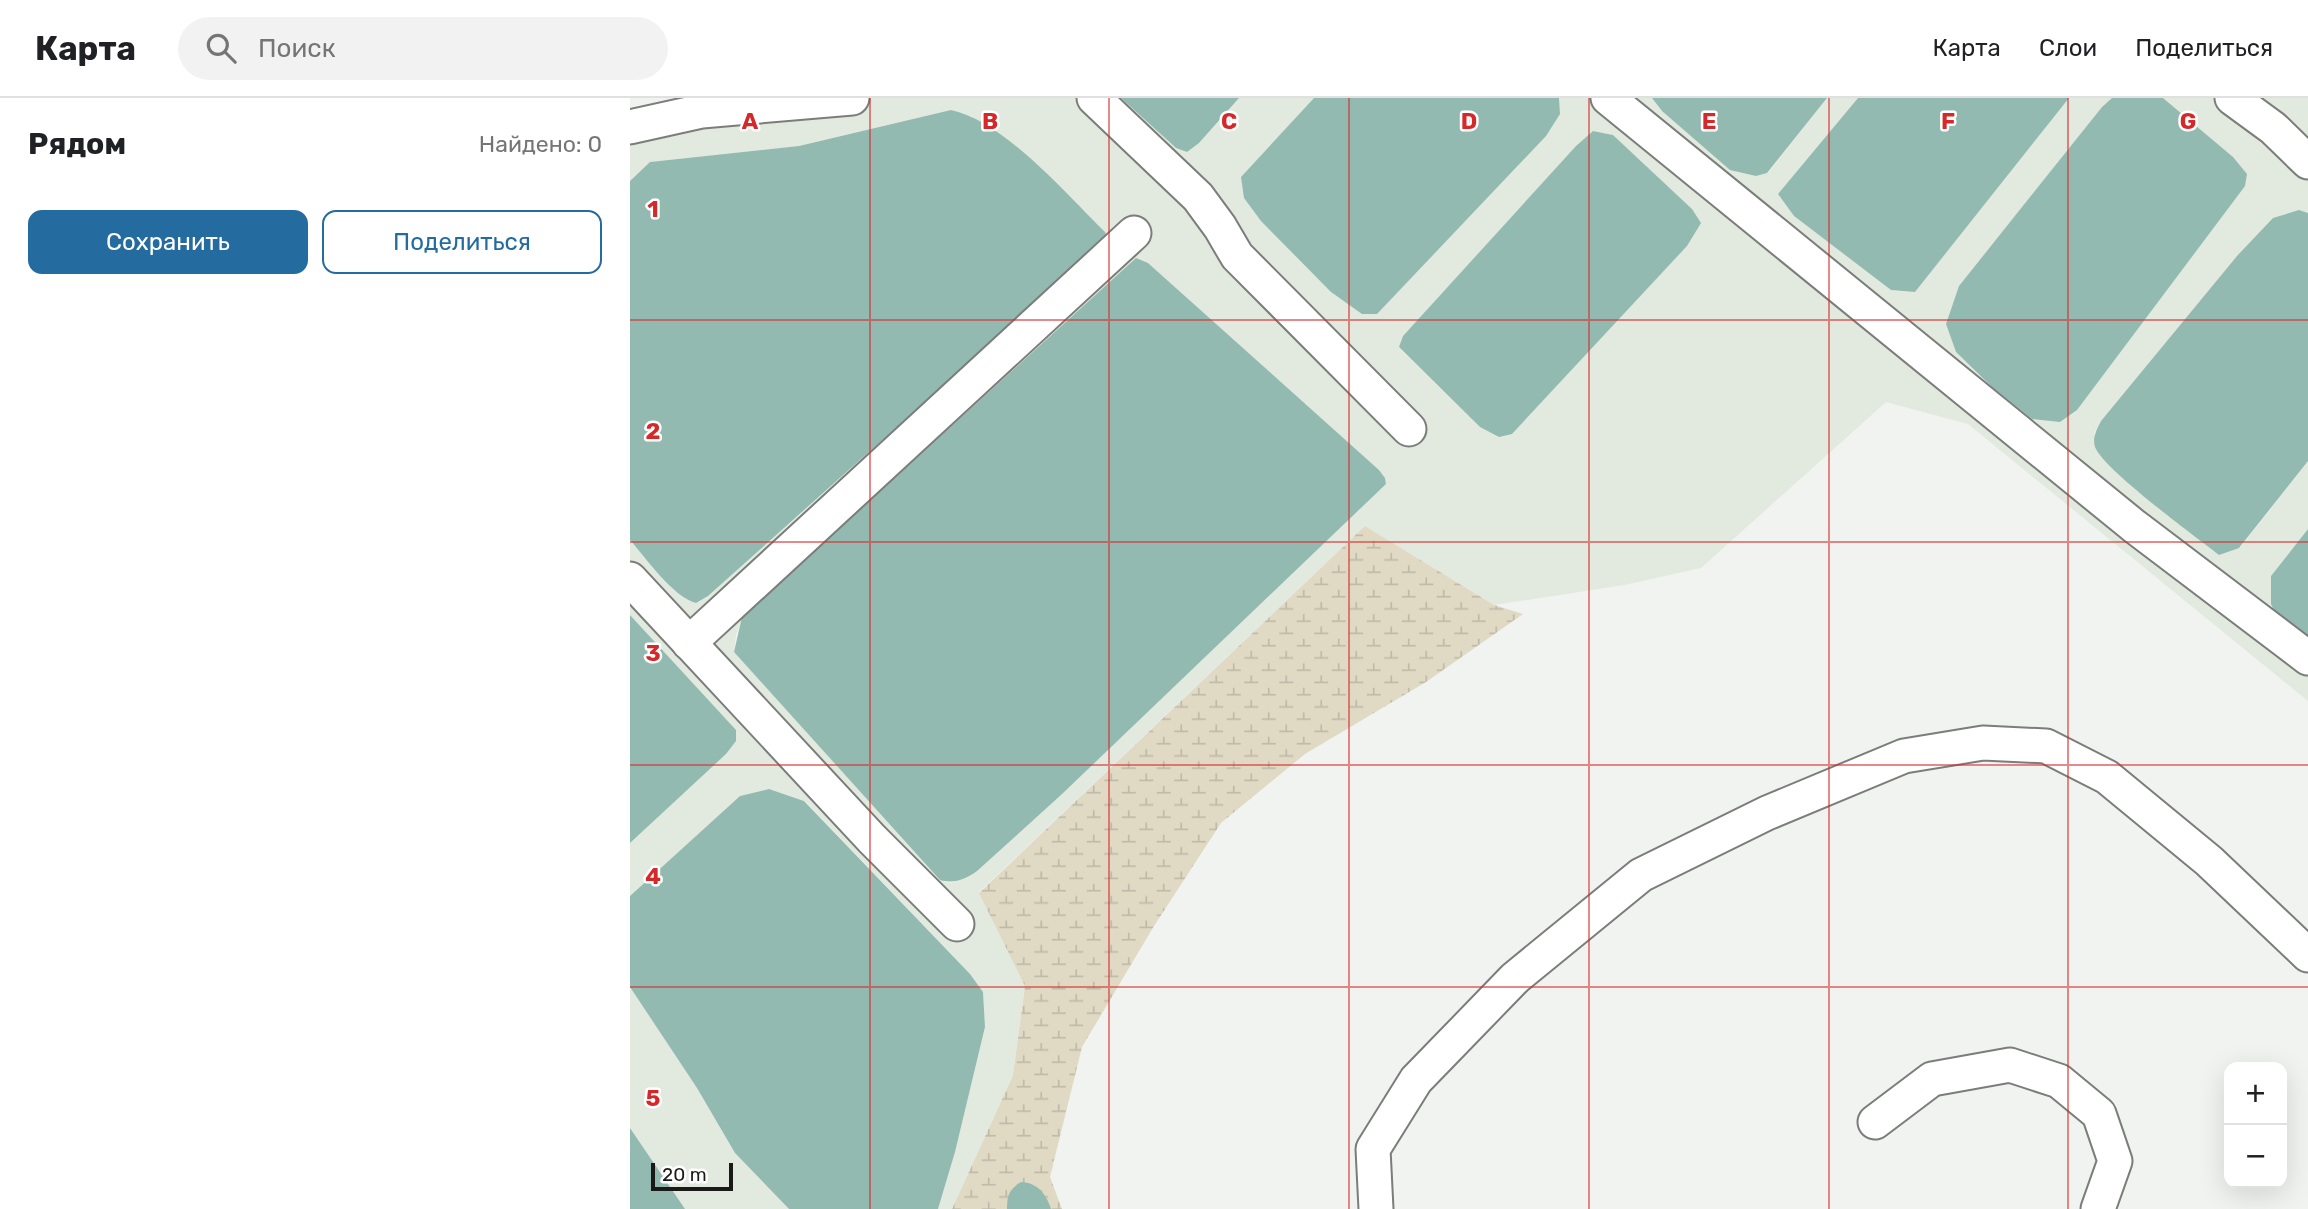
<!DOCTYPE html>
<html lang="ru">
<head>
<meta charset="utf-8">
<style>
  body { margin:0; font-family:Rubik,sans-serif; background:#f2f2f2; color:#202124 }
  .controls { position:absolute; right:21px; bottom:21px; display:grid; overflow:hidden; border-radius:14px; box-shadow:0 7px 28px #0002 }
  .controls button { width:63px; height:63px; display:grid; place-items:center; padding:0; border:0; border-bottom:2px solid #e0e0e0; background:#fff; color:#202124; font:35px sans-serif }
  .scale { position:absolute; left:21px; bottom:18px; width:82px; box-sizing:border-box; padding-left:7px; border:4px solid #1a1b19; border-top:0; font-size:19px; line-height:24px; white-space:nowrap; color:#1a1b19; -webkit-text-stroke:5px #fff; paint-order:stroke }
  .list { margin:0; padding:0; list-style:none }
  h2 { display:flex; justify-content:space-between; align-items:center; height:91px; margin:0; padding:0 28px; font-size:30px }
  h2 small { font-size:23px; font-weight:400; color:#757577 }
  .actions { display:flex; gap:14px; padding:21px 28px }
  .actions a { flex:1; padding:16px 0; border:2px solid #246b9f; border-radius:14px; text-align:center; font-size:24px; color:#246b9f }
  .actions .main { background:#246b9f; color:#fff }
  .icon { flex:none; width:38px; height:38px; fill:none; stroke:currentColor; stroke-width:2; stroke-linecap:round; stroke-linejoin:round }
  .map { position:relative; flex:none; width:1678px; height:1111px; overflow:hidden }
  header { display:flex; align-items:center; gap:42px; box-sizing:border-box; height:98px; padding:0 35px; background:#fff; border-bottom:2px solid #e0e0e0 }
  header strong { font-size:33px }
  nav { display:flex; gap:38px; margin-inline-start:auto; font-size:24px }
  .search { width:490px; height:63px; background:#f2f2f2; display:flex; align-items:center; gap:18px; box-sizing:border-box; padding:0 24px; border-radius:38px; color:#757577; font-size:26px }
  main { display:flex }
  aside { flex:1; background:#fff }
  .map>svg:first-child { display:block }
  .built { fill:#e2e9df; fill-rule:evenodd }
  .wetland { fill:url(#wetland-marsh) }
  .water { fill:#93bab1 }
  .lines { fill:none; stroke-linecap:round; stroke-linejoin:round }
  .minor-casing { stroke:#7b7d7a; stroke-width:37 }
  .minor { stroke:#fff; stroke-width:33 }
  .grid { fill:none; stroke:#d62828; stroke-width:2; stroke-opacity:0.55 }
  .grid-label { font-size:23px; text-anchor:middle; font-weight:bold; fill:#d62828; stroke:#fff; stroke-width:5; stroke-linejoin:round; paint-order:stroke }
</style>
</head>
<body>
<header>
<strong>Карта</strong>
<div class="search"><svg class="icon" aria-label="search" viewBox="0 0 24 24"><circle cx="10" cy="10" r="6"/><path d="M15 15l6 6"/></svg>Поиск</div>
<nav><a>Карта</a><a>Слои</a><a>Поделиться</a></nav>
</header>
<main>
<aside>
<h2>Рядом<small>Найдено: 0</small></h2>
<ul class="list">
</ul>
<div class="actions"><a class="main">Сохранить</a><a>Поделиться</a></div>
</aside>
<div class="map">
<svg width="1678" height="1111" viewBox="0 0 1678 1111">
  <defs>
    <pattern id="wetland-marsh" width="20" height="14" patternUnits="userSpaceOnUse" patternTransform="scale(1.75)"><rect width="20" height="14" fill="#e0dac5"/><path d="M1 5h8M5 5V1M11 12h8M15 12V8" fill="none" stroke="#c0baa9"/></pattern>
  </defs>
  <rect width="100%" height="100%" fill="#f0f3ef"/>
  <g class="built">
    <path d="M80 0H491L546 50 557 54 569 45 609 0H684L611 79 930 16 929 0H1022L1032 13 1138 75 1197 0H1228L1148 96 1164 118 1261 192 1285 194 1439 0H1482L1472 9 1330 188 1316 226 1326 254 1362 289 1402 321 1603 59 1533 0H1678V115L1669 112 1607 158 1471 323 1464 336 1610 450 1678 363V431L1641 478 1678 559V603L1338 326 1256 304 1071 470 994 487 864 507 735 428 349 794 395 887 383 976 322 1111H308L325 1054 355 930 353 894 340 876 175 703 139 691 110 698 0 798V745L96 656 106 642V632L0 517V442L43 489 54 499 66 505 78 498 346 260 343 19 321 12 169 48 20 64 0 83V32ZM963 33 983 37 1062 111 1057 148 882 336 850 329 769 250 773 238 946 48ZM506 161 518 165 749 372 755 380 756 386 431 697 339 779 320 785 310 782 104 554 106 537 113 519Z"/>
    <polygon points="0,889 67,990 105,1055 159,1111 55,1111 0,1030"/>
  </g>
  <polygon class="wetland" points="735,428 864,507 893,516 796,584 675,656 591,725 524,828 452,949 420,1079 432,1111 322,1111 383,977 395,888 349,795"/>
  <g class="water">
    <polygon points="491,0 609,0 569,45 557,54 546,50"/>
    <polygon points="684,0 929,0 930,16 916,38 747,216 732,216 701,194 631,123 614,100 611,79"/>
    <polygon points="1022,0 1197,0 1137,75 1126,78 1100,72 1032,13"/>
    <polygon points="1228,0 1439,0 1285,194 1261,192 1164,118 1148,96"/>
    <polygon points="1482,0 1533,0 1603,59 1617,76 1615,88 1447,312 1430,324 1402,321 1362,289 1326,254 1316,226 1329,188 1472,9"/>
    <path d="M321 12C374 23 436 96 475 134L478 140 78 498 66 505C43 499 16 460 0 442V83L20 64 169 48Z"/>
    <polygon points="963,33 983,37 1062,111 1071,125 1057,148 882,336 869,339 850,329 769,249 773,238 946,48"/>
    <path d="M1669 112 1678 115V363L1609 450 1589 457C1565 438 1474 372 1465 349 1462 340 1467 331 1471 323L1607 158 1643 120Z"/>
    <path d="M506 160 518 165 749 372 755 380 756 386 431 697 347 773C336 781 324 786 310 782L104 554 112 519Z"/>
    <polygon points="1678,431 1678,559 1654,534 1641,506 1641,478"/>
    <polygon points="0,517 106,632 106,643 96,656 0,745"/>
    <polygon points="139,691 174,703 340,876 353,894 355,929 325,1054 308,1111 159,1111 105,1055 67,990 0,889 0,798 110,698"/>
    <polygon points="0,1030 55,1111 0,1111"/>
    <path d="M391 1084C408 1085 416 1096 421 1111H377C377 1097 379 1092 391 1084Z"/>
  </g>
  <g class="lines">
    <defs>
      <g id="minor">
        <polyline points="464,0 568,99 590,129 607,158 779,331"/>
        <polyline points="978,0 1504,428 1678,560"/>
        <polyline points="1602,0 1643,30 1678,64"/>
        <polyline points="0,29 72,13 222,0"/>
        <polyline points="0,481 242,741 327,826"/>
        <polyline points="59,545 504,135"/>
        <polyline points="1245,1024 1302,981 1380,967 1429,983 1469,1016 1485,1063 1468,1111"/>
        <polyline points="746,1111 743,1051 786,982 885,880 1011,777 1137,715 1274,658 1353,645 1416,648 1477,679 1579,763 1678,857"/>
      </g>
    </defs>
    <use href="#minor" class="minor-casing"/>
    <use href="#minor" class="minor"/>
  </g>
  <path class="grid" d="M240 0V1111M479 0V1111M719 0V1111M959 0V1111M1199 0V1111M1438 0V1111M0 222H1678M0 444H1678M0 667H1678M0 889H1678"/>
  <g class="grid-label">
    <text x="120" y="31">A</text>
    <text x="360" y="31">B</text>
    <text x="599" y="31">C</text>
    <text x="839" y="31">D</text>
    <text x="1079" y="31">E</text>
    <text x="1318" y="31">F</text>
    <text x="1558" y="31">G</text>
    <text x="23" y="119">1</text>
    <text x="23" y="341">2</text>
    <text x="23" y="563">3</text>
    <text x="23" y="786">4</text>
    <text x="23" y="1008">5</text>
  </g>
</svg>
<div class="controls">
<button>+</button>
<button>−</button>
</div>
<div class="scale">20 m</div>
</div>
</main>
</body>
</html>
